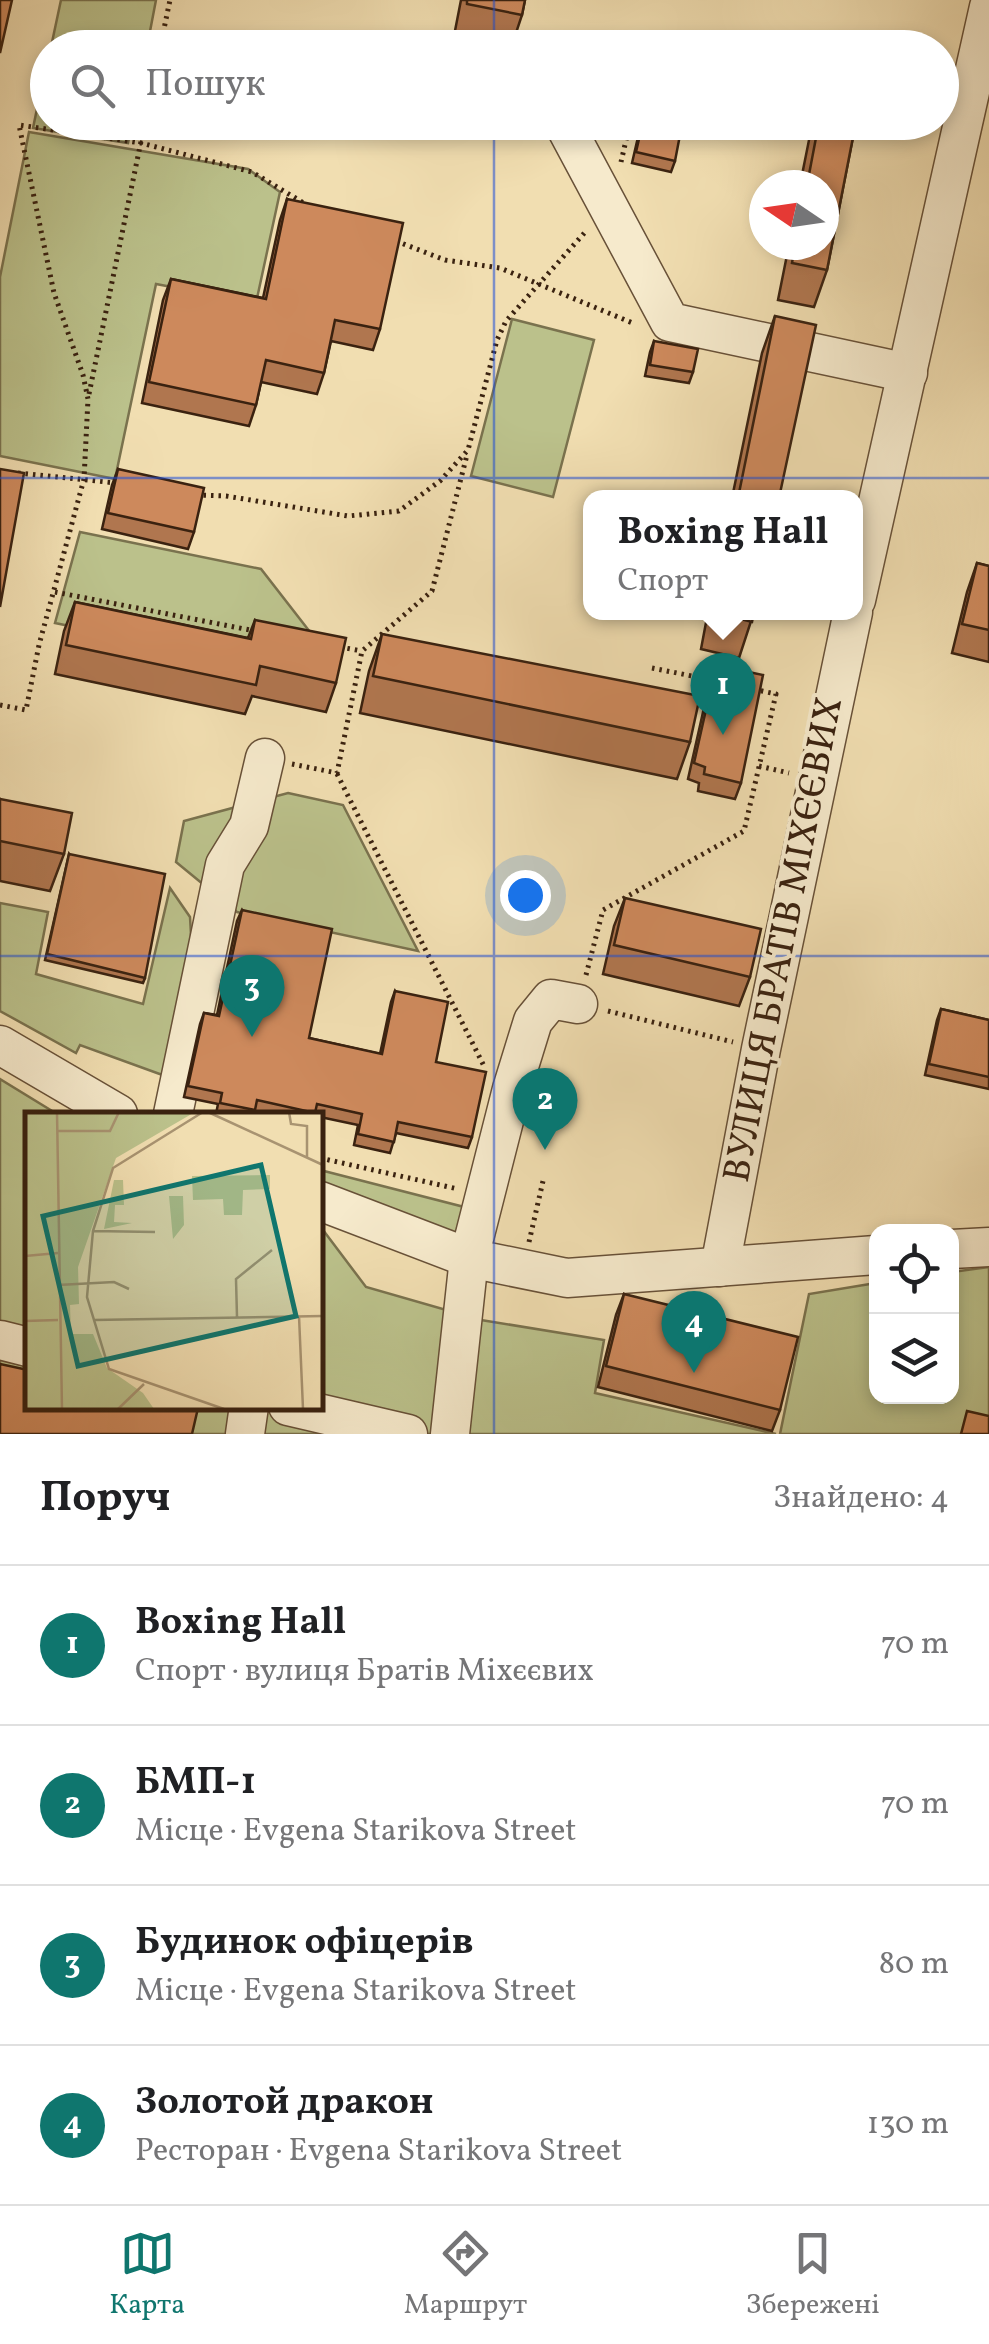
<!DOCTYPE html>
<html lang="uk">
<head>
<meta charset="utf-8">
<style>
  body { margin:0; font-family:Vollkorn,serif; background:#f2f2f2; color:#202124 }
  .controls { position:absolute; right:30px; bottom:30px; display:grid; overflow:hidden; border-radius:20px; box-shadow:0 5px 15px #0003 }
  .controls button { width:90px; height:90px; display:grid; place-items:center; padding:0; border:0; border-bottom:2px solid #e0e0e0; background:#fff; color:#202124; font:50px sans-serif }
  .compass { position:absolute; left:749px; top:170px; width:90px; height:90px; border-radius:50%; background:#fff; box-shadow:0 5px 15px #0003; rotate:283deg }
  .you { position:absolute; left:525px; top:895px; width:35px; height:35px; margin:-25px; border:8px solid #fff; border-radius:50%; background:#1a73e8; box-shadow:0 0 0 15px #1a73e833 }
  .badge { display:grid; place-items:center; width:65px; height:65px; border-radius:50%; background:#0f766e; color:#fff; font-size:32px; font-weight:700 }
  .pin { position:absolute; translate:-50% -82px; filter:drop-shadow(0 2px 5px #0008) }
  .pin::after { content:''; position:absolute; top:52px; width:35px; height:30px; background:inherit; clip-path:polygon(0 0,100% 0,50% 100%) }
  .popup { position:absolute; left:583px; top:490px; width:280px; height:130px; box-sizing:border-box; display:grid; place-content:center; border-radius:20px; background:#fff; filter:drop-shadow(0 2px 8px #0005); font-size:32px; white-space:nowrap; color:#757577 }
  .popup b { font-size:38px; color:#202124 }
  .popup::after { content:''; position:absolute; left:50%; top:100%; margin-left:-20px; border:20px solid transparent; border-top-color:#fff }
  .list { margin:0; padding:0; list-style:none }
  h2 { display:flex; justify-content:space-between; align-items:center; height:130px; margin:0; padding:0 40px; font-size:42px }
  h2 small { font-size:32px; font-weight:400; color:#757577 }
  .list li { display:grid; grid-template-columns:65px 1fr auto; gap:30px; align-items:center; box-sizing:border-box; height:160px; padding:0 40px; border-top:2px solid #e0e0e0 }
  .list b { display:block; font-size:38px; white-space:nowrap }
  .list p { margin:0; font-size:32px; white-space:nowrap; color:#757577 }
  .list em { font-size:32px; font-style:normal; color:#757577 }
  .icon { flex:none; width:55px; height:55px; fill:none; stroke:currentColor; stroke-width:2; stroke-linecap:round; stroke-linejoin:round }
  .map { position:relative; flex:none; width:989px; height:1434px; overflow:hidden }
  .search { position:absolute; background:#fff; box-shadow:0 5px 15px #0003; left:30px; right:30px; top:30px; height:110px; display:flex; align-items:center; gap:25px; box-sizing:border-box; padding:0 35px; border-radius:55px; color:#757577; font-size:38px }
  .sheet { height:770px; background:#fff }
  nav { display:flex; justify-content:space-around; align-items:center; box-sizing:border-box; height:140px; border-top:2px solid #e0e0e0; background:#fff; font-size:28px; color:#757577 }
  nav a { display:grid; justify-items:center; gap:5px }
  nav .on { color:#0f766e }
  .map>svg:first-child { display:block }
  .green { fill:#bbc18b; stroke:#7a724e; stroke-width:2.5 }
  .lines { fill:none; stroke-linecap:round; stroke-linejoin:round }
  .minor-casing { stroke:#685138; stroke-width:41 }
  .path { stroke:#3a2210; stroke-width:5; stroke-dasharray:2.5 5; stroke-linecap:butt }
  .minor { stroke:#f6eacc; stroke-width:38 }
  .wall { fill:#b0764f; stroke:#3a2210; stroke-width:2.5 }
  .building { fill:#cd895c; stroke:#3a2210; stroke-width:2.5 }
  .grid { fill:none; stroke:#1d4ed8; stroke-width:2.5; stroke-opacity:0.55 }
  .labels { text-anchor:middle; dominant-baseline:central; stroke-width:8; stroke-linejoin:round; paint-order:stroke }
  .street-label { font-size:38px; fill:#3a2210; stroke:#f6eacc }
  .inset-road { fill:none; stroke:#a89371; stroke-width:2.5 }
  .view { fill:#0f766e; fill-opacity:0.15; stroke:#0f766e; stroke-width:5 }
  .inset-edge { fill:none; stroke:#3a2210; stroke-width:5 }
</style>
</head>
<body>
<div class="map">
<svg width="989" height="1434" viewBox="0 0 989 1434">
  <rect width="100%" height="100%" fill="#f1deb1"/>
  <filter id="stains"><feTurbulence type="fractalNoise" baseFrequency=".002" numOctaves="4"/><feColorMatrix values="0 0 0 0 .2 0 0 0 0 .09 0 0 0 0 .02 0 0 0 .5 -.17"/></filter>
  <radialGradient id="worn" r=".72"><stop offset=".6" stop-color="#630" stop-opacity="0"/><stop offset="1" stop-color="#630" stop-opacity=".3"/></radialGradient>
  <g class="green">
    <polygon points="61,0 156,0 147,47 51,47"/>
    <polygon points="47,61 48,122 132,123 128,143 33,128"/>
    <polygon points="29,132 248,169 280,192 256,303 156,284 115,479 0,456 0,277"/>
    <polygon points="512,319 594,340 553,497 471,476"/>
    <polygon points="80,532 261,569 331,659 230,659 55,623"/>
    <polygon points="288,793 343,805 418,951 237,912 176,862 184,821"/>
    <polygon points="170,888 190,917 193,971 168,1077 80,1045 76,1053 0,1011 0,903 48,912 36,974 143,1004"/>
    <polygon points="0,1079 57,1114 28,1114 28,1406 320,1406 320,1226 366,1287 481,1320 604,1340 595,1393 776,1434 0,1434"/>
    <polygon points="324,1171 468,1208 460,1238 320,1185"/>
    <polygon points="989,1267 989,1434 780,1434 809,1294 876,1283 876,1396 952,1396 952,1272"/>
  </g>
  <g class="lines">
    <defs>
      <g id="minor">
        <polyline points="563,122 670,322 908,373"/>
        <polyline points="856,600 989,7"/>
        <polyline points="0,1045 118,1114"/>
        <polyline points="173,1114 225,865 249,826 265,758"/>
        <polyline points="320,1201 469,1258 567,1278 876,1255"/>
        <polyline points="952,1249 989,1247"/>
        <polyline points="720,1267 761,1049 853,612"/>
        <polyline points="0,1340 28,1347"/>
        <polyline points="288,1406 408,1434"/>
        <polyline points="245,1434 249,1406"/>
        <polyline points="450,1434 469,1258 512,1089 533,1021 551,999 578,1004"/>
      </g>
    </defs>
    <use href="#minor" class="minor-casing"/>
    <g class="path">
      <polyline points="160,48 170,0"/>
      <polyline points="600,128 627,136 621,162"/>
      <polyline points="396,241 445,260 500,268 635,324"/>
      <polyline points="89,394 145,122"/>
      <polyline points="18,473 116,483"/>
      <polyline points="196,495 226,496 348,516 399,511 440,481 468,450 497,340 506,321 587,230"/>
      <polyline points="55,592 255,631"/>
      <polyline points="340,647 362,651"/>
      <polyline points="652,668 717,681"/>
      <polyline points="0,705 26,710 39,645 84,479 88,399 83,375 54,293 19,125 141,143 252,172 307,205"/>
      <polyline points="292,764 337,773 362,651 432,591 467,455"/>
      <polyline points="759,766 789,773"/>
      <polyline points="337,774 485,1068"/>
      <polyline points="586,975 603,910 744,831 776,694 757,690"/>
      <polyline points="608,1011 733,1042"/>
      <polyline points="320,1158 458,1189"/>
      <polyline points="529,1242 543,1181"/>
    </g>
    <use href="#minor" class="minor"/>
  </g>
  <g class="wall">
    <polygon points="461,0 525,0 522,15 511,48 486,48 453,41"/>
    <polygon points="340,122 393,122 389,134"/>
    <polygon points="816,122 856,122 827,270 814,307 778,300 789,245 824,245 824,185 800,185 809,140"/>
    <polygon points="642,126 675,161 671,172 632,163 638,137"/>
    <polygon points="287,199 380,329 373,350 331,341 324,373 317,394 261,382 256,405 249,426 142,403 163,300 171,279 263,298 280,220"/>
    <polygon points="775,316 779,498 732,498 762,353"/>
    <polygon points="654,341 693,372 689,383 645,376 650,352"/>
    <polygon points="118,469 194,532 188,549 102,529 112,485"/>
    <polygon points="977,563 989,566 989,662 952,653 967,592"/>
    <polygon points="75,602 248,638 255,620 336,683 326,712 252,696 245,714 55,674 64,631"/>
    <polygon points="708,612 754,612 739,658 701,649"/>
    <polygon points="382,634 690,742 677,779 360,713 369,671"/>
    <polygon points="716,665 741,783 735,799 698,791 699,783 688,779 710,681"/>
    <polygon points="0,799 64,854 50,891 0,881"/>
    <polygon points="69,854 145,978 143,983 45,960"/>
    <polygon points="625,898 750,977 739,1006 603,974 614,926"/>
    <polygon points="242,910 309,1038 380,1054 391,1002 395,991 436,1062 472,1137 468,1148 396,1133 390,1153 354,1145 358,1125 320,1117 320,1114 264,1114 254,1112 253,1114 216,1114 218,1104 184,1097 200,1024 204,1013 217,1015 237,921"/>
    <polygon points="941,1009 989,1020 989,1089 925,1075 937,1020"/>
    <polygon points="624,1294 780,1410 772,1431 598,1387 616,1315"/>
  </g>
  <g class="building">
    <polygon points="0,0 12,0 0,53"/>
    <polygon points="467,0 525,0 522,15 467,4"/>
    <polygon points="259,43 282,48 258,48"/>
    <polygon points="819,122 856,122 827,270 792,263 795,245 824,245 824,185 807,185"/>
    <polygon points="642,126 680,135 675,161 636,152"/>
    <polygon points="287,199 403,223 380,329 335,320 324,373 266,360 256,405 149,382 171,279 266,299"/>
    <polygon points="775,316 816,325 779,498 738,498"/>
    <polygon points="654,341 698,349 693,372 650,365"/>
    <polygon points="0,469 24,473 0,607"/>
    <polygon points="118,469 204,488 194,532 108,513"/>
    <polygon points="977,563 989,566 989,630 962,624"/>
    <polygon points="75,602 251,639 255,620 346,638 336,683 260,666 256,685 66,645"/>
    <polygon points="714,612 754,612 752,622"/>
    <polygon points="382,634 700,696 690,742 373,676"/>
    <polygon points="716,665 763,675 741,783 704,774 705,767 694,763"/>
    <polygon points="0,799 72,813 64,854 0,841"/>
    <polygon points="69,854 165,874 145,978 47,954"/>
    <polygon points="625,898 761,929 750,977 614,945"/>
    <polygon points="242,910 332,929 309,1038 382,1054 395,991 448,1002 436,1062 486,1072 472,1137 398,1122 394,1142 358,1134 362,1114 317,1104 315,1113 257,1100 255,1110 220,1103 222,1093 188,1086 204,1013 219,1016"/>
    <polygon points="941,1009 989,1020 989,1077 929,1064"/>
    <polygon points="624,1294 798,1337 780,1410 606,1366"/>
    <polygon points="0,1364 28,1370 28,1406 190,1406 198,1408 192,1434 0,1434"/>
    <polygon points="967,1411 989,1416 989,1434 961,1434"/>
  </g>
  <path class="grid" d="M494 0V48M494 122V1434M0 478H989M0 956H989"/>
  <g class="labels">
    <g class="street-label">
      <text transform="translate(785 940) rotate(-79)">ВУЛИЦЯ БРАТІВ МІХЄЄВИХ</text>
    </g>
  </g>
  <g transform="translate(25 1112)">
    <rect width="298" height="298" fill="#f1deb1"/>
    <path d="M0 0H170L91 46 53 155 54 192 45 193 46 222H68L82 256 118 281 129 297H0ZM245 63V77L218 78 217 103H199L198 87 168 88 167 64ZM89 68H98L99 93H90L89 110 107 111 79 117ZM144 84H158L159 113 148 127Z" fill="#bbc18b"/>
    <path class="inset-road" d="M32 0 37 297M178 0 88 56 68 119 62 185 84 257 199 297M183 0 298 53M264 0 266 12 282 14V46M32 19H85L94 0M68 119 130 120M0 144 33 141M33 173 89 170 104 177M274 204 278 297M212 205 211 167 247 138M69 208 298 204M0 209 33 208M93 297 119 272"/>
    <path class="view" d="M236 53 271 204 53 254 18 104Z"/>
    <rect width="298" height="298" class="inset-edge"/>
  </g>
  <rect width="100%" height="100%" filter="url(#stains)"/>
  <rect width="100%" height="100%" fill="url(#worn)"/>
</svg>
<div class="controls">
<button><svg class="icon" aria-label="locate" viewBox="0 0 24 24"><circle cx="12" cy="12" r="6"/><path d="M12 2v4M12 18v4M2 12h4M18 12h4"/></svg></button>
<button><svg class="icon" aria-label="layers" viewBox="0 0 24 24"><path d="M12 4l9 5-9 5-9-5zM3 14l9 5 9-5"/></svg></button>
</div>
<svg class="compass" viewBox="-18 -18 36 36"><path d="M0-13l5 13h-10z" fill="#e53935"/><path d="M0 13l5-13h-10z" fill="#757577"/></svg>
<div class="you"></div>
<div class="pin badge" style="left:723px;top:735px">1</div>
<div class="popup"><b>Boxing Hall</b>Спорт</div>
<div class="pin badge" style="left:545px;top:1150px">2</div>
<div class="pin badge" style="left:252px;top:1037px">3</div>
<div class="pin badge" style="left:694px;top:1373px">4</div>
<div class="search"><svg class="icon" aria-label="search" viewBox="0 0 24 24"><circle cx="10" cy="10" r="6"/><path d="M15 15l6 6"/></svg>Пошук</div>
</div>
<section class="sheet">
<h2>Поруч<small>Знайдено: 4</small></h2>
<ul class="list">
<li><span class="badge">1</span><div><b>Boxing Hall</b><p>Спорт · вулиця Братів Міхєєвих</p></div><em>70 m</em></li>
<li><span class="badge">2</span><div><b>БМП-1</b><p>Місце · Evgena Starikova Street</p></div><em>70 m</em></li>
<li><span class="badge">3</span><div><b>Будинок офіцерів</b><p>Місце · Evgena Starikova Street</p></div><em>80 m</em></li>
<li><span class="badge">4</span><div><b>Золотой дракон</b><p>Ресторан · Evgena Starikova Street</p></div><em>130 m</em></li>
</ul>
</section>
<nav>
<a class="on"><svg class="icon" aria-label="map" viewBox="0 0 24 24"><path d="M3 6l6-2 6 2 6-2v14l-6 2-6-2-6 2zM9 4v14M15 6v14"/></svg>Карта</a>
<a><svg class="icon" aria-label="directions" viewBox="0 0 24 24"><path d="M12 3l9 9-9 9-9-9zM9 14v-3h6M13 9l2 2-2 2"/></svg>Маршрут</a>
<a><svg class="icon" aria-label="saved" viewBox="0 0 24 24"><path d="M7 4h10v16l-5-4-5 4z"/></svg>Збережені</a>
</nav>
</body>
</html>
